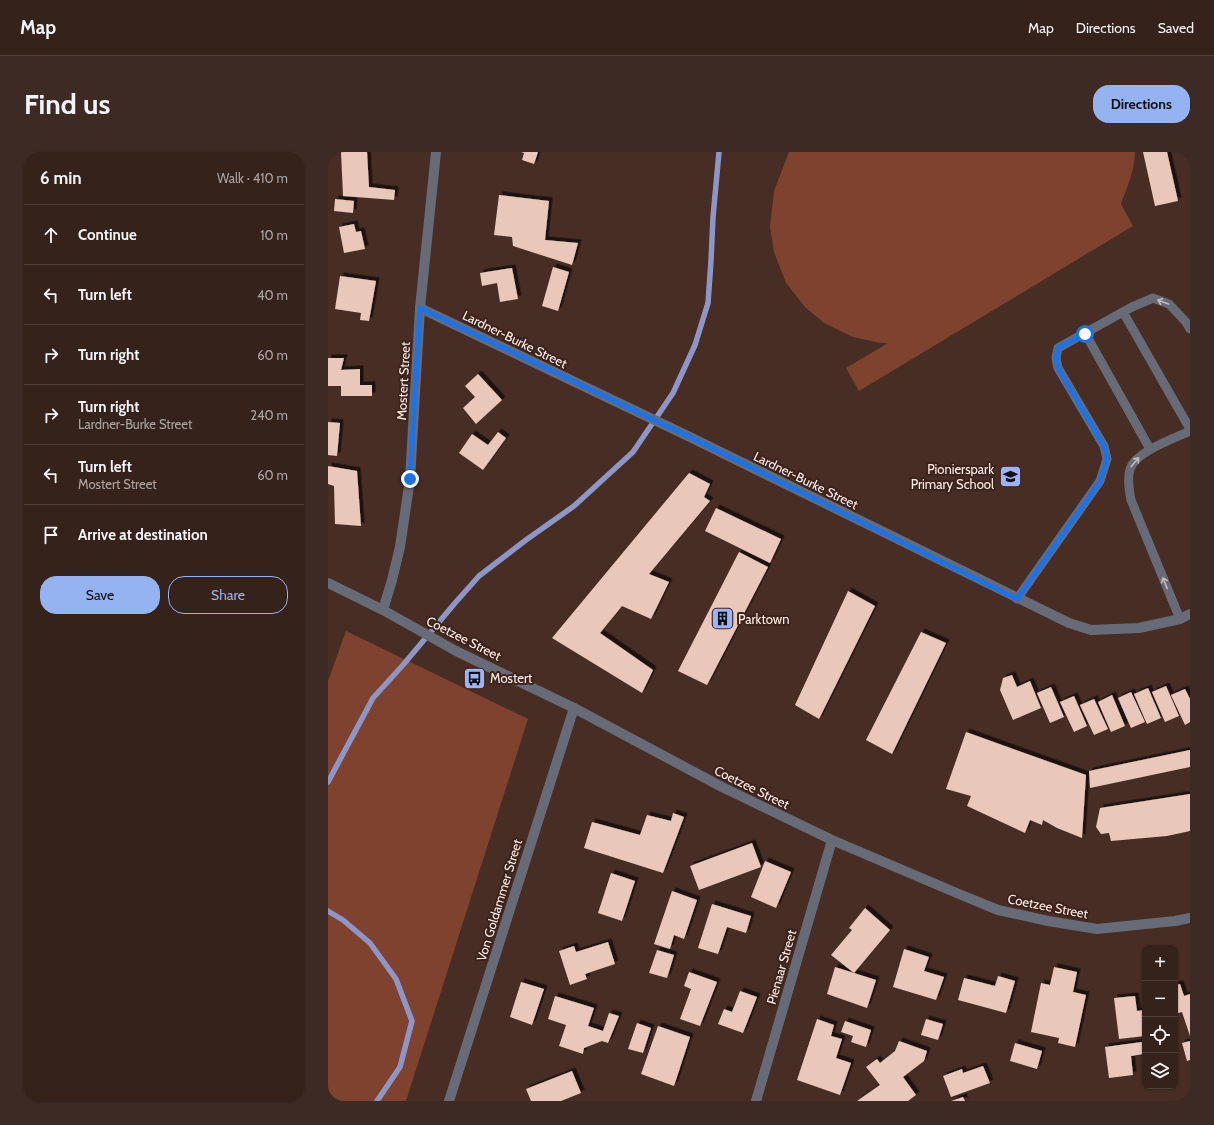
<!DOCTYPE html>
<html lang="en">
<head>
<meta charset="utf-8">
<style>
  body { margin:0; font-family:Cabin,sans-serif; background:#3d2a24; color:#f1f3f6 }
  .controls { position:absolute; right:12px; bottom:12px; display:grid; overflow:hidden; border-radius:8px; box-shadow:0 1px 3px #0004 }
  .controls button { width:36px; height:36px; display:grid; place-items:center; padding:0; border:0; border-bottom:1px solid #4f3f3a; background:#35221b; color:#f1f3f6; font:20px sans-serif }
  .stop { position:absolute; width:12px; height:12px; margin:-9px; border:3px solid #1a73e8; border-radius:50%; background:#fff }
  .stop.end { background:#1a73e8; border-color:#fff; box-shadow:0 1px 4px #0008 }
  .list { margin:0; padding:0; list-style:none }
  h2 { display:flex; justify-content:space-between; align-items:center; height:52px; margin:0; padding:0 16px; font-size:17px }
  h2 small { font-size:13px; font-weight:400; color:#aaa4a3 }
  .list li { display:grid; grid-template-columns:26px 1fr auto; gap:12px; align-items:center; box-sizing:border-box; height:60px; padding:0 16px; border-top:1px solid #4f3f3a }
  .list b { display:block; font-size:15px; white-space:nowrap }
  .list p { margin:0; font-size:13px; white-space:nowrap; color:#aaa4a3 }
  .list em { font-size:13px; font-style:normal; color:#aaa4a3 }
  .actions { display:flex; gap:8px; padding:12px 16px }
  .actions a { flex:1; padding:9px 0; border:1px solid #95b2f1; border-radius:16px; text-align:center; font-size:14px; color:#95b2f1 }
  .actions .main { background:#95b2f1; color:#111 }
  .icon { flex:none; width:22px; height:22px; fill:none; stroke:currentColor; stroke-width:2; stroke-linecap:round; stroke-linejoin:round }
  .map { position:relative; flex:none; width:862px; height:949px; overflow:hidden; border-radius:16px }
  header { display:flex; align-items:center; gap:24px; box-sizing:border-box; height:56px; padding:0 20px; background:#35221b; border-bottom:1px solid #4f3f3a }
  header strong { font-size:19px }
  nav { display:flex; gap:22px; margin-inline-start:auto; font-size:14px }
  .intro { display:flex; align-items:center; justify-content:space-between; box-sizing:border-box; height:96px; padding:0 24px }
  h1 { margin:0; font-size:28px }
  .button { padding:10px 18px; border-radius:16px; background:#95b2f1; color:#111; font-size:14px; font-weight:700 }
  main { display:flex; gap:24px; padding:0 24px }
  aside { flex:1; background:#35221b; border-radius:16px; box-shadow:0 1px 3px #0004 }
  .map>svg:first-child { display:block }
  .green { fill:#7f422e }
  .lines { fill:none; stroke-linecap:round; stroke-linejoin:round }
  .stream { stroke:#8d96c7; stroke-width:5.5 }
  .building { fill:#e9c7bb; filter:url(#shadow) }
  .service { stroke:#676b77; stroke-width:9 }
  .minor { stroke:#676b77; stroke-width:10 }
  .tertiary { stroke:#676b77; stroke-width:10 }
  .oneway { stroke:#c2b9ba }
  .route { stroke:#1a73e8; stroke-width:5 }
  .labels { text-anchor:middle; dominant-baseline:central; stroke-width:4; stroke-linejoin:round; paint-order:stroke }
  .street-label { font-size:13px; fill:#ffede7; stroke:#3c231b }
  .poi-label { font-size:13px; fill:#ffede7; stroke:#3c231b; text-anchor:start }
</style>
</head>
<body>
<header>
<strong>Map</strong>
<nav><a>Map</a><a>Directions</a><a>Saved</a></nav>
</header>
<div class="intro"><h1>Find us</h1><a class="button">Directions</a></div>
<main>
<aside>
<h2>6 min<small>Walk · 410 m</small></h2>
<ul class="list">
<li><svg class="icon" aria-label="ahead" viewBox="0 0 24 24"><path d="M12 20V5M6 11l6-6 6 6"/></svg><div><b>Continue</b></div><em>10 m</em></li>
<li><svg class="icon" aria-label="left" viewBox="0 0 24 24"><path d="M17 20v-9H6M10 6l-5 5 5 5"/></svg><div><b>Turn left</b></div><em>40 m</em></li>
<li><svg class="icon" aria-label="right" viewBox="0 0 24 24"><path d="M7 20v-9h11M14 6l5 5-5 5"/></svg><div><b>Turn right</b></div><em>60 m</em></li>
<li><svg class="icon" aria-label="right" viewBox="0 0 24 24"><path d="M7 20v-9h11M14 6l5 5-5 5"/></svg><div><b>Turn right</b><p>Lardner-Burke Street</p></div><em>240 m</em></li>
<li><svg class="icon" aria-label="left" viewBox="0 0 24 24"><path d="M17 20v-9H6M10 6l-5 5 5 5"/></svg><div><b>Turn left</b><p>Mostert Street</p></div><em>60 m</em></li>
<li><svg class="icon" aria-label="arrive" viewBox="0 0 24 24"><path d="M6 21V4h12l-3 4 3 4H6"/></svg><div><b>Arrive at destination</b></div></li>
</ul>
<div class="actions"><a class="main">Save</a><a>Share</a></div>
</aside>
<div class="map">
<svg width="862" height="949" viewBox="0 0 862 949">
  <defs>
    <filter id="shadow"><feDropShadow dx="3.5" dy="-3.5" stdDeviation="0" flood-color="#0009"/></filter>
  </defs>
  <rect width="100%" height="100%" fill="#472d24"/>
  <g class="green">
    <path d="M461 0H807C807 18 799 35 793 52L805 74 531 239 518 216 560 191H552L525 185 496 171 477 155 458 131 446 100 442 75 446 39Z"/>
    <polygon points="18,479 200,567 78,949 0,949 0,529"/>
  </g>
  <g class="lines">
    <g class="stream">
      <polyline points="0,630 45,546 75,513 127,451 151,424 198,388 246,354 305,300 345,241 367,193 380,151 383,109 385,65 391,0"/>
      <polyline points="0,759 15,768 42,791 68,827 84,869 72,915 49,949"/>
    </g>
  </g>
  <g class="building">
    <polygon points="13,0 39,0 41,35 67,38 66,48 15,44"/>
    <polygon points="193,0 210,0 206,12 194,8 196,1"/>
    <polygon points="815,0 839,0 850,49 827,54"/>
    <polygon points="171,43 221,49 217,88 250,91 244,113 185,94 184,85 166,83"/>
    <polygon points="7,47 26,49 25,61 6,59"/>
    <polygon points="26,72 28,80 33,79 37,97 16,101 11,75"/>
    <polygon points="225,115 241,120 230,159 214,154"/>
    <polygon points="184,116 190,147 172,150 169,131 154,134 152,121"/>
    <polygon points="12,124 48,129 41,169 32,168 33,161 7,157"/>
    <polygon points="0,206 16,206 13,218 32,217 32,233 44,233 44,244 13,244 13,234 0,234"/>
    <polygon points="150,222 174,248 148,272 135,256 147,245 137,234"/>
    <polygon points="0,270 12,271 9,304 0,303"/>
    <polygon points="170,280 178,286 155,318 131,301 144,282 160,293"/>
    <polygon points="0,314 29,319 33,374 7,372 6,334 0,332"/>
    <polygon points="361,321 382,332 376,345 382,349 321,422 341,430 323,467 294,454 272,481 325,518 314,541 224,486"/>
    <polygon points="388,356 453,387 442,411 377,379"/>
    <polygon points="411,400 440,415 379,533 350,519"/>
    <polygon points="520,439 547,454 491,567 467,553"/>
    <polygon points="593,480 618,491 564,602 538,588"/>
    <polygon points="684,523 689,535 702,529 713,556 685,568 672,538 675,526"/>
    <polygon points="838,534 851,564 837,570 824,540"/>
    <polygon points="723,535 736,565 722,571 709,541"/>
    <polygon points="820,536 833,566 819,572 806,542"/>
    <polygon points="857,537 862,547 862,570 857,573 843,543"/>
    <polygon points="803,540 817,570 803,576 790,546"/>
    <polygon points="784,543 797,574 783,580 770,550"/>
    <polygon points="746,544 759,574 746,580 732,550"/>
    <polygon points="766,547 780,577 766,583 752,553"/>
    <polygon points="638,580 758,623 754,686 729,676 715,668 714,673 702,668 697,681 639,654 643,644 618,637"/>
    <polygon points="862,598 862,615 762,636 761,619"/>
    <polygon points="862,642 862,679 839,684 783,689 781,681 773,682 768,675 772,656"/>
    <polygon points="345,661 356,665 335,721 256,696 264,670 312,683 319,663 343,669"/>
    <polygon points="424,691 433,715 371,738 362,714"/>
    <polygon points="437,709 463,720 448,756 423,745"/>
    <polygon points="283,721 307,729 294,769 270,761"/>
    <polygon points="344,739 369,748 356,787 346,783 342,797 326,792"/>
    <polygon points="384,752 423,764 418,781 399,775 390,802 370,796"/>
    <polygon points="537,756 562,778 526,821 548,828 539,856 499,842 507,815 526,821 503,803 524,778 521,776"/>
    <polygon points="280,790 287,812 257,822 259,827 242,833 231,799 246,794 248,800"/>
    <polygon points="576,797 601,805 596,819 616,825 608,848 565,835"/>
    <polygon points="329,798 346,803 339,826 321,821"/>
    <polygon points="726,815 749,820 745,840 758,843 747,895 730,891 731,886 703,880 713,831 722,833"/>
    <polygon points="361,820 389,830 372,874 352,867 363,837 356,834"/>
    <polygon points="670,824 687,829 678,861 630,848 636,826 667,834"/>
    <polygon points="193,830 216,837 204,873 182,865"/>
    <polygon points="852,832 856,844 862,842 862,884 854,860 847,862 847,833"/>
    <polygon points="412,839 429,845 415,881 390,872 396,857 404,860"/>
    <polygon points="227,844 266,856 260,874 275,879 281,861 291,864 280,891 274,889 256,896 255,902 231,894 238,873 220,867"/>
    <polygon points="807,844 809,859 817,858 817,884 791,887 786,846"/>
    <polygon points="489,867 506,873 503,884 514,887 508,906 523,911 512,943 469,928"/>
    <polygon points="598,867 615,872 610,888 593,883"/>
    <polygon points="517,869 543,878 538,895 523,890 525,884 513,880"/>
    <polygon points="309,871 323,876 315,901 300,897"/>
    <polygon points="330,874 362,885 346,934 313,922"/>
    <polygon points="571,889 599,899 596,909 575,925 588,943 580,949 529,949 552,933 538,915 549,907 552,911 567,899"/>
    <polygon points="862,889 862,908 859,909 854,891"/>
    <polygon points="814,890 816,902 803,904 805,923 781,926 777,895"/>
    <polygon points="687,891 714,899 709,917 682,909"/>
    <polygon points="655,914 662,931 623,945 615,924 634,917 635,921"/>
    <polygon points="244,919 253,941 233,949 203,949 198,937"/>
    <polygon points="635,945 637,949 623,949"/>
  </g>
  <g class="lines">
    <g class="service">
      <polyline points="795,160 862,277"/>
      <polyline points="757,181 822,297"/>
      <polyline points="689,447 772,329 779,307 776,294 730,216 728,206 730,196 804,155 825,146 841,152 858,170 862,177"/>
      <path d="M852 467 803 348C801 338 799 327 802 317 807 300 847 286 862 279"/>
    </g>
    <g class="minor">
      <polyline points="92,156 362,285 741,471 763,478 811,476 852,467 862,462"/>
      <polyline points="55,458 64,428 72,395 82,327 92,156 108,0"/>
      <polyline points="121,949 246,556"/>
      <polyline points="428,949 504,688"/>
    </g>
    <polyline class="tertiary" points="0,431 55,458 128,499 246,556 394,635 504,688 631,742 670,758 720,769 769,777 847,769 862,766"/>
  </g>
  <defs><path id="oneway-shaft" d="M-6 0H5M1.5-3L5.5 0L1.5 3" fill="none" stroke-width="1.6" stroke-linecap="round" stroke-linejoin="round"/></defs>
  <g class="oneway">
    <use href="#oneway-shaft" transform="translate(835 150) rotate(-160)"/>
    <use href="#oneway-shaft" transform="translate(807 310) rotate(-49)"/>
    <use href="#oneway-shaft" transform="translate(837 431) rotate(-112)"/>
  </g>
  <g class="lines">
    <polyline class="route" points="82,327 92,156 362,285 689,447 772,330 779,307 776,294 730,216 728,206 730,196 757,182"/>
  </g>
  <defs>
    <symbol id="school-square" viewBox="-11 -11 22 22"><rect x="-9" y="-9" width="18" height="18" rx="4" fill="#9cb4fd" stroke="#3c231b"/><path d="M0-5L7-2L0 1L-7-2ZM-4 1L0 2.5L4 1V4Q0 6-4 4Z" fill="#111"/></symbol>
    <symbol id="building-square" viewBox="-11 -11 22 22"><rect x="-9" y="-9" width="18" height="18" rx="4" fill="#9cb4fd" stroke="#3c231b"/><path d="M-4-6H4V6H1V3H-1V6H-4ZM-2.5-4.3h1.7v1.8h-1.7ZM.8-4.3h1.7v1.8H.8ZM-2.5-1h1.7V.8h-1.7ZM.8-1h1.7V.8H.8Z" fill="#111"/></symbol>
    <symbol id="bus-square" viewBox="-11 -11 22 22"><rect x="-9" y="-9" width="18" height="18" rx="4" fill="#9cb4fd" stroke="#3c231b"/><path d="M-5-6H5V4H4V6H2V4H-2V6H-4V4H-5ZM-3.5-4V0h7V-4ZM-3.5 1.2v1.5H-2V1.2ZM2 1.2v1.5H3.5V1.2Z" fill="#111"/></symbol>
  </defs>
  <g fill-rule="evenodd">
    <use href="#school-square" x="670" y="312" width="25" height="25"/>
    <use href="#building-square" x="382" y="454" width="25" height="25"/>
    <use href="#bus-square" x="134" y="514" width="25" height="25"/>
  </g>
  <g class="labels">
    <g class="street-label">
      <text transform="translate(187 187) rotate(26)">Lardner-Burke Street</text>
      <text transform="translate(75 229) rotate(-87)">Mostert Street</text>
      <text transform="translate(478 328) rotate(26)">Lardner-Burke Street</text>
      <text transform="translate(136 486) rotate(27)">Coetzee Street</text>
      <text transform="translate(424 635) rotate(26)">Coetzee Street</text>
      <text transform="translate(171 748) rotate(-73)">Von Goldammer Street</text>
      <text transform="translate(720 754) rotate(11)">Coetzee Street</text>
      <text transform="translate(453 815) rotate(-74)">Pienaar Street</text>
    </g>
    <g class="poi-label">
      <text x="666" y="317" text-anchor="end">Pionierspark<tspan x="666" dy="15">Primary School</tspan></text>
      <text x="410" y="467">Parktown</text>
      <text x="162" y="526">Mostert</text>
    </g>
  </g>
</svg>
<div class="controls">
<button>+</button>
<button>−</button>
<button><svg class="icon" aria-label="locate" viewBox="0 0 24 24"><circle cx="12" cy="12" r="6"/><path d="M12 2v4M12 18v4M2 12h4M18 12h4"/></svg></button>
<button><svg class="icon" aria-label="layers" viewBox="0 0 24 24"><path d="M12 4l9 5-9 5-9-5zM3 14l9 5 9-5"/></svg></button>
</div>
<div class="stop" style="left:757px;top:182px"></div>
<div class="stop end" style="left:82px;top:327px"></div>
</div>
</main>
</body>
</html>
